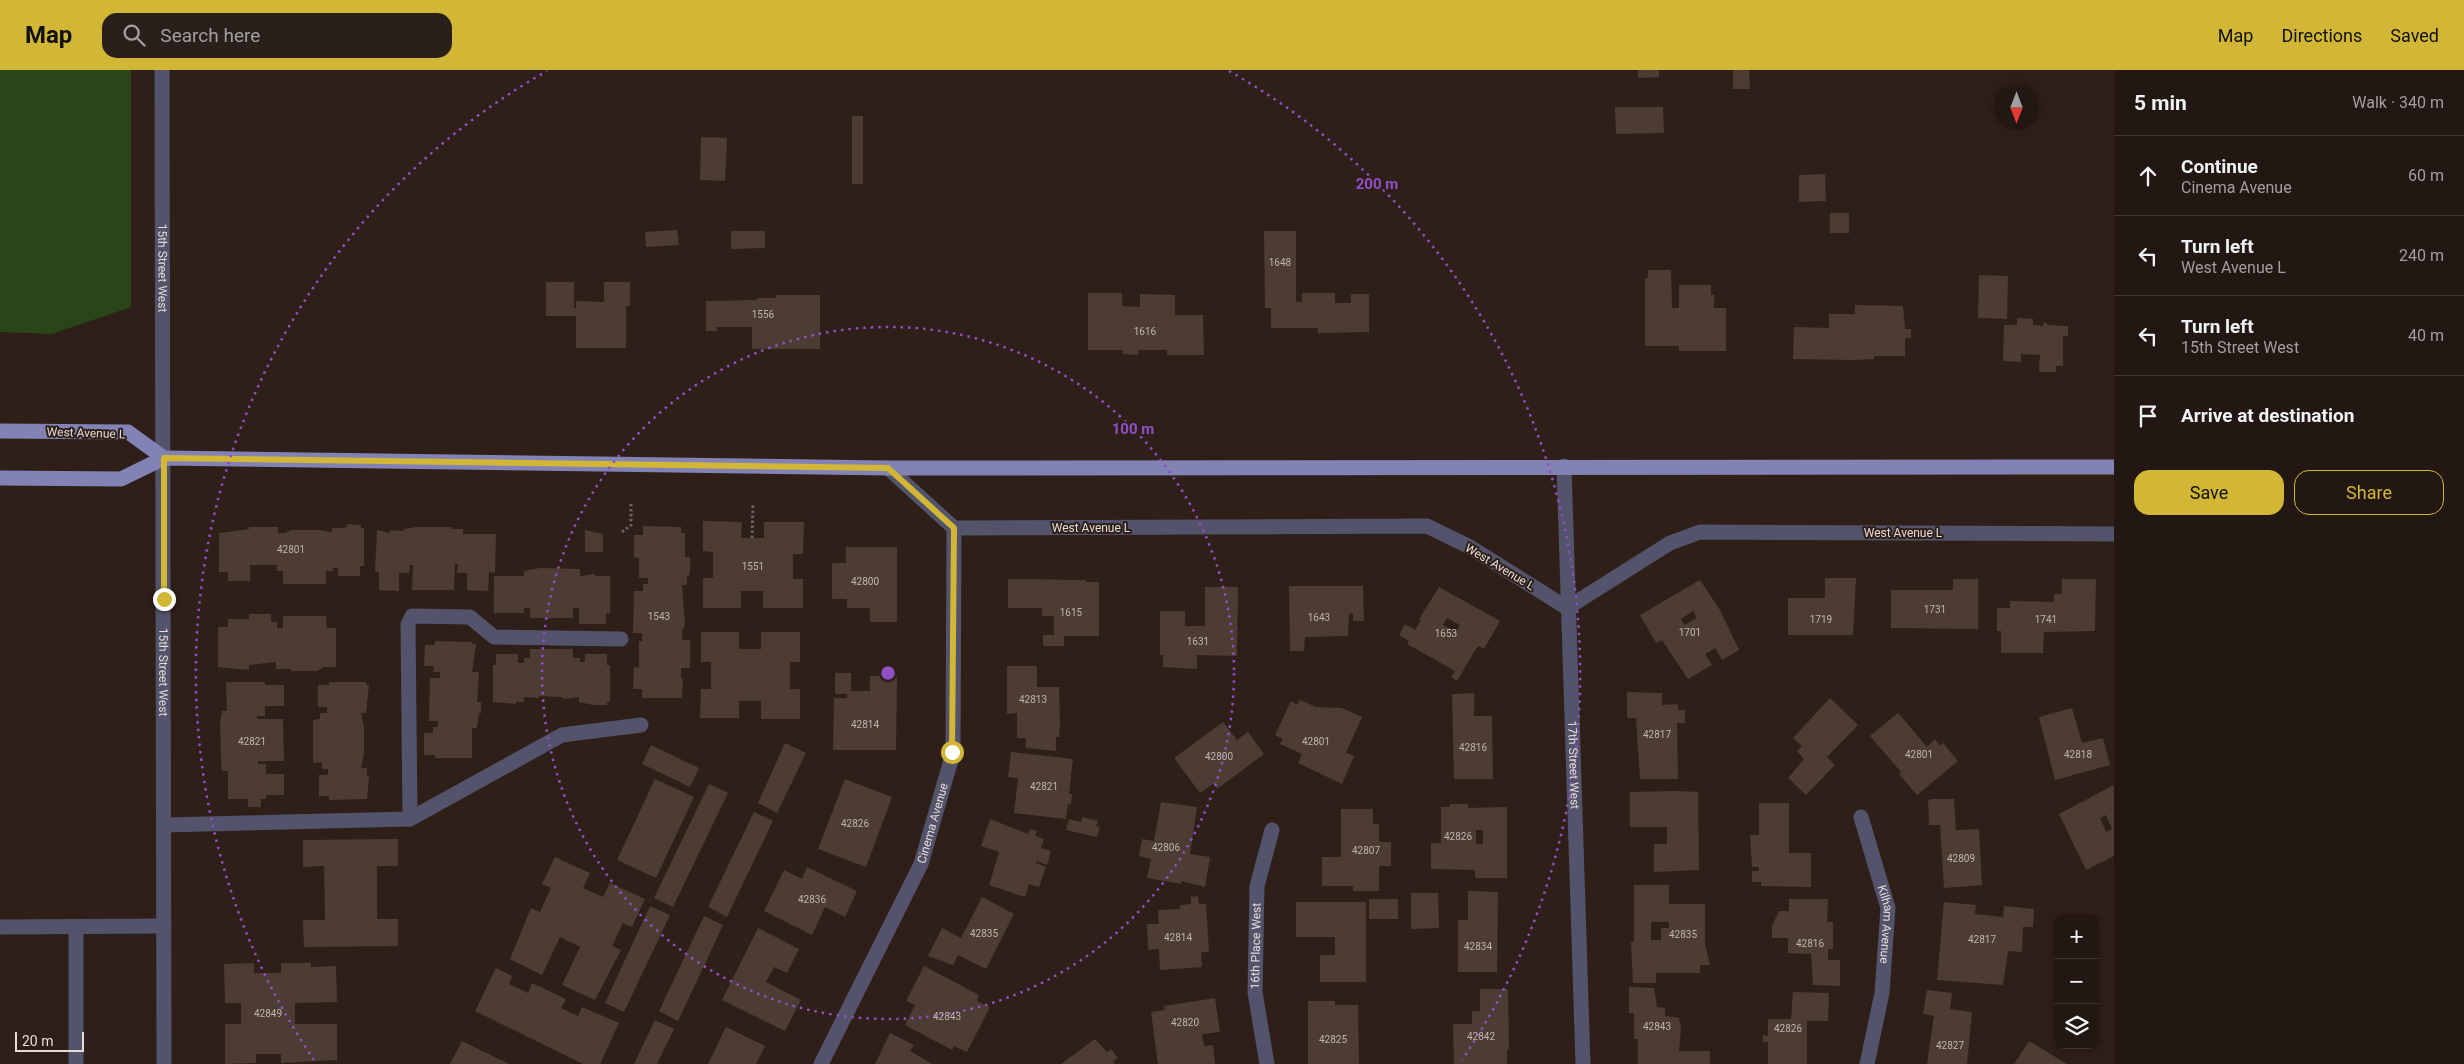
<!DOCTYPE html>
<html lang="en">
<head>
<meta charset="utf-8">
<style>
  body { margin:0; font-family:Roboto,sans-serif; background:#2a201b; color:#f1f3f6 }
  .controls { position:absolute; right:15px; bottom:15px; display:grid; overflow:hidden; border-radius:10px; box-shadow:0 2px 8px #0003 }
  .controls button { width:45px; height:45px; display:grid; place-items:center; padding:0; border:0; border-bottom:1px solid #3f3632; background:#221712; color:#f1f3f6; font:25px sans-serif }
  .compass { position:absolute; left:1994px; top:15px; width:45px; height:45px; border-radius:50%; background:#221712; box-shadow:0 2px 8px #0003; rotate:180deg }
  .scale { position:absolute; left:15px; bottom:12px; width:69px; box-sizing:border-box; padding-left:5px; border:2px solid #e6dcd7; border-top:0; font-size:14px; line-height:18px; white-space:nowrap; color:#e6dcd7; -webkit-text-stroke:4px #2e1f18; paint-order:stroke }
  .stop { position:absolute; width:15px; height:15px; margin:-11px; border:4px solid #d2b635; border-radius:50%; background:#fff }
  .stop.end { background:#d2b635; border-color:#fff; box-shadow:0 1px 5px #0008 }
  .list { margin:0; padding:0; list-style:none }
  h2 { display:flex; justify-content:space-between; align-items:center; height:65px; margin:0; padding:0 20px; font-size:21px }
  h2 small { font-size:16px; font-weight:400; color:#a29f9f }
  .list li { display:grid; grid-template-columns:32px 1fr auto; gap:15px; align-items:center; box-sizing:border-box; height:80px; padding:0 20px; border-top:1px solid #3f3632 }
  .list b { display:block; font-size:19px; white-space:nowrap }
  .list p { margin:0; font-size:16px; white-space:nowrap; color:#a29f9f }
  .list em { font-size:16px; font-style:normal; color:#a29f9f }
  .actions { display:flex; gap:10px; padding:15px 20px }
  .actions a { flex:1; padding:11px 0; border:1px solid #d2b635; border-radius:15px; text-align:center; font-size:18px; color:#d2b635 }
  .actions .main { background:#d2b635; color:#111 }
  .icon { flex:none; width:28px; height:28px; fill:none; stroke:currentColor; stroke-width:2; stroke-linecap:round; stroke-linejoin:round }
  .map { position:relative; flex:none; width:2114px; height:994px; overflow:hidden }
  header { display:flex; align-items:center; gap:30px; box-sizing:border-box; height:70px; padding:0 25px; background:#d2b635; color:#111 }
  header strong { font-size:24px }
  nav { display:flex; gap:28px; margin-inline-start:auto; font-size:18px }
  .search { width:350px; height:45px; background:#2a201b; display:flex; align-items:center; gap:12px; box-sizing:border-box; padding:0 18px; border-radius:15px; color:#a29f9f; font-size:19px }
  main { display:flex }
  aside { flex:1; background:#221712 }
  .map>svg:first-child { display:block }
  .green { fill:#2a4518 }
  .building { fill:#4c3c34; fill-rule:evenodd }
  .lines { fill:none; stroke-linecap:round; stroke-linejoin:round }
  .path { stroke:#6f625c; stroke-width:3; stroke-dasharray:2.5 2.5; stroke-linecap:butt }
  .minor { stroke:#53536b; stroke-width:15 }
  .major { stroke:#8283b4; stroke-width:15 }
  .route { stroke:#d2b635; stroke-width:6 }
  .ring { fill:none; stroke:#904fc4; stroke-width:2.5; stroke-dasharray:2.5 5 }
  .labels { text-anchor:middle; dominant-baseline:central; stroke-width:4; stroke-linejoin:round; paint-order:stroke }
  .number-label { font-size:10px; fill:#c0b4ae }
  .street-label { font-size:12px; fill:#e6dcd7; stroke:#2e1f18 }
  .centre { fill:#904fc4; stroke:#2e1f18; stroke-width:2.5 }
  .ring-label { font-size:15px; text-anchor:middle; font-weight:bold; fill:#904fc4; stroke:#2e1f18; stroke-width:4; stroke-linejoin:round; paint-order:stroke }
</style>
</head>
<body>
<header>
<strong>Map</strong>
<div class="search"><svg class="icon" aria-label="search" viewBox="0 0 24 24"><circle cx="10" cy="10" r="6"/><path d="M15 15l6 6"/></svg>Search here</div>
<nav><a>Map</a><a>Directions</a><a>Saved</a></nav>
</header>
<main>
<div class="map">
<svg width="2114" height="994" viewBox="0 0 2114 994">
  <rect width="100%" height="100%" fill="#2e1f18"/>
  <polygon class="green" points="0,0 131,0 131,237 52,264 0,262"/>
  <g class="building">
    <polygon points="1638,0 1659,0 1659,7 1638,8"/>
    <polygon points="1733,0 1749,0 1750,19 1733,19"/>
    <polygon points="1615,37 1663,37 1664,63 1616,64"/>
    <rect x="852" y="46" width="11" height="68"/>
    <polygon points="701,67 727,68 725,111 700,110"/>
    <polygon points="1825,104 1826,131 1799,132 1799,105"/>
    <rect x="1830" y="143" width="19" height="20"/>
    <polygon points="677,160 679,175 646,177 645,162"/>
    <polygon points="731,161 765,161 765,178 731,179"/>
    <polygon points="1264,161 1296,161 1296,232 1302,232 1302,223 1335,223 1335,233 1351,233 1351,224 1369,224 1369,262 1318,263 1318,258 1271,258 1271,238 1265,238"/>
    <polygon points="1648,200 1671,200 1672,238 1679,238 1679,215 1711,215 1711,225 1714,225 1714,238 1726,238 1726,281 1679,281 1679,276 1645,276 1645,208 1648,208"/>
    <polygon points="1979,205 2008,206 2007,249 1978,248"/>
    <polygon points="546,212 574,212 574,238 576,238 576,231 604,232 604,212 630,212 630,236 626,236 626,278 576,278 576,246 546,246"/>
    <polygon points="1088,223 1122,223 1122,236 1140,237 1140,224 1175,225 1175,245 1203,245 1204,285 1167,285 1167,280 1138,280 1138,285 1123,284 1123,280 1088,280"/>
    <polygon points="776,225 820,225 820,279 752,279 752,257 717,257 717,261 706,261 706,231 757,230 757,228 776,228"/>
    <polygon points="1855,235 1903,236 1905,259 1911,259 1911,268 1905,268 1905,286 1874,286 1874,289 1855,290 1793,289 1794,257 1829,258 1829,244 1855,244"/>
    <polygon points="2017,248 2033,249 2033,255 2043,256 2043,253 2047,253 2047,255 2068,256 2068,266 2063,266 2063,296 2056,296 2056,302 2039,302 2040,285 2021,284 2021,292 2003,291 2004,255 2017,255"/>
    <polygon points="703,451 742,452 741,468 764,468 764,452 804,452 803,484 793,484 793,509 803,509 803,538 763,538 763,521 741,521 741,538 703,538 703,508 713,508 713,482 703,481"/>
    <polygon points="347,454 361,455 361,458 364,458 364,496 360,496 360,506 338,506 338,498 333,498 333,501 326,501 326,514 283,514 283,501 277,501 277,495 250,495 250,511 228,511 228,502 219,502 219,463 249,459 249,457 278,457 278,463 285,463 291,460 319,460 332,462 332,458 341,458 347,457"/>
    <polygon points="643,456 681,457 681,463 685,463 685,487 690,487 690,501 689,506 687,506 687,515 682,515 685,556 682,561 682,570 690,570 690,598 681,598 681,609 683,609 682,628 642,628 642,619 633,619 634,597 639,598 639,571 642,571 642,563 633,563 634,521 643,521 643,514 648,514 648,508 639,508 639,488 634,487 634,465 643,465"/>
    <polygon points="416,457 451,457 451,459 463,459 463,464 496,464 495,503 489,502 488,521 467,520 467,503 457,503 458,494 455,494 454,520 412,520 413,495 410,495 409,503 399,503 399,521 379,520 379,502 375,502 377,460 390,463 390,460 404,461 404,459"/>
    <polygon points="585,460 603,464 603,482 585,482"/>
    <polygon points="846,477 897,477 897,552 870,552 870,538 847,538 847,529 832,529 832,493 846,493"/>
    <polygon points="540,498 580,499 580,506 595,504 595,506 610,506 610,543 606,543 606,554 579,554 579,538 573,538 573,548 530,548 530,538 524,538 524,543 494,543 494,506 524,506 524,501"/>
    <polygon points="1825,508 1856,508 1853,565 1788,565 1788,528 1825,528"/>
    <polygon points="1008,509 1086,510 1086,512 1099,512 1099,566 1064,566 1064,576 1043,576 1043,565 1054,565 1054,546 1042,546 1042,538 1008,538"/>
    <polygon points="1953,509 1978,509 1978,559 1891,558 1891,520 1953,520"/>
    <polygon points="2062,509 2096,509 2095,561 2044,562 2043,583 2001,583 2001,561 1997,561 1997,538 2010,538 2010,531 2054,532 2054,524 2062,524"/>
    <path d="M1700 510 1720 540 1739 580 1722 590 1715 578 1705 584 1712 595 1688 609 1662 570 1656 573 1640 545ZM1693 541 1697 548 1684 555 1681 549Z"/>
    <polygon points="1289,516 1363,516 1364,551 1353,551 1353,544 1349,543 1348,566 1305,567 1304,581 1290,581"/>
    <polygon points="1205,517 1238,517 1237,586 1197,585 1197,599 1163,597 1163,585 1160,585 1160,541 1185,541 1185,556 1205,556"/>
    <path d="M1439 517 1500 551 1484 579 1479 576 1475 580 1457 611 1451 607 1455 601 1407 574 1409 571 1399 565 1405 554 1415 560 1421 550 1419 549ZM1447 548 1460 555 1456 562 1443 555Z"/>
    <polygon points="249,544 271,544 271,552 277,552 277,558 283,558 283,546 326,546 327,558 336,558 336,597 324,597 317,601 291,601 291,599 276,599 276,592 249,595 249,600 218,597 218,557 228,557 228,549 249,549"/>
    <polygon points="701,562 739,562 739,579 761,579 761,562 800,562 800,592 790,592 790,619 800,619 800,649 761,649 761,631 739,631 739,648 700,648 701,619 711,619 711,592 701,592"/>
    <polygon points="435,571 472,572 472,574 476,574 472,602 479,602 477,632 481,632 481,643 479,643 477,658 472,658 472,688 435,688 435,685 424,685 424,663 433,663 433,657 438,657 438,651 429,651 430,608 440,608 440,602 433,602 434,596 424,596 425,575 435,575"/>
    <polygon points="530,579 573,579 573,588 580,588 580,592 585,592 585,584 607,584 607,595 610,595 610,632 607,632 607,635 593,635 579,632 579,627 563,629 563,627 539,626 539,628 524,627 524,632 516,632 516,634 493,632 493,595 496,595 496,584 518,584 518,593 524,593 524,588 530,588"/>
    <polygon points="1007,596 1037,596 1037,617 1059,617 1060,654 1059,667 1056,667 1056,681 1026,678 1026,668 1017,668 1017,643 1007,644"/>
    <polygon points="835,603 851,603 851,621 870,621 870,606 897,606 896,680 833,680 834,628 847,628 847,624 835,624"/>
    <polygon points="226,612 265,612 265,615 284,615 284,636 265,636 265,646 257,646 257,649 283,649 284,691 258,691 258,694 266,694 266,704 284,704 284,725 266,725 266,729 261,729 261,737 248,737 248,729 228,729 228,701 222,701 221,688 220,653 222,641 227,641"/>
    <polygon points="329,612 366,612 366,615 369,615 366,643 361,643 364,658 364,684 361,698 367,698 367,706 369,706 367,729 329,730 329,726 319,726 319,705 328,705 328,699 322,699 322,692 313,693 313,650 320,649 320,643 327,643 327,637 318,637 318,615 329,615"/>
    <polygon points="1627,622 1662,623 1662,635 1678,634 1678,640 1685,640 1685,653 1677,653 1678,709 1640,709 1636,648 1627,648"/>
    <polygon points="1474,623 1474,646 1492,646 1493,709 1454,709 1452,624"/>
    <polygon points="1830,628 1858,655 1827,687 1835,695 1806,725 1788,708 1804,689 1797,681 1802,676 1793,668"/>
    <polygon points="1300,630 1316,637 1342,638 1362,647 1346,683 1354,686 1342,714 1298,693 1302,684 1280,674 1283,669 1275,665 1291,631 1297,635"/>
    <polygon points="2072,638 2082,673 2103,668 2110,695 2055,710 2039,647"/>
    <polygon points="1898,643 1927,677 1935,669 1940,676 1943,673 1958,691 1917,725 1899,704 1901,702 1870,666"/>
    <polygon points="1223,652 1237,670 1248,662 1264,684 1217,719 1213,714 1200,723 1174,688"/>
    <polygon points="785,673 806,683 777,743 758,733"/>
    <polygon points="651,675 699,698 690,717 642,694"/>
    <polygon points="1011,682 1073,689 1069,724 1072,724 1071,734 1068,734 1066,749 1014,743 1018,708 1008,707"/>
    <polygon points="655,709 694,727 656,808 617,790"/>
    <polygon points="845,709 892,727 866,797 818,779"/>
    <polygon points="709,714 728,723 673,837 654,828"/>
    <path d="M2114 715V786L2086 800 2059 744ZM2106 745 2112 759 2106 762 2100 748Z"/>
    <polygon points="1677,721 1698,722 1699,800 1654,802 1654,774 1667,774 1667,757 1630,757 1630,722"/>
    <polygon points="1933,729 1954,729 1956,760 1979,759 1982,815 1944,818 1940,755 1929,755 1928,730"/>
    <polygon points="1161,732 1197,737 1190,784 1210,787 1205,817 1182,811 1181,814 1147,808 1151,789 1139,786 1142,769 1154,771"/>
    <polygon points="1759,733 1789,733 1789,783 1811,783 1811,817 1761,816 1761,812 1752,812 1752,801 1759,801 1759,797 1752,797 1750,765 1759,765"/>
    <path d="M1450 734H1468V738L1507 737V808H1475V800L1431 799V773H1441V737H1450ZM1476 760H1483V774H1476Z"/>
    <polygon points="1341,739 1373,739 1373,754 1379,754 1379,772 1391,772 1391,796 1379,796 1379,821 1353,821 1353,816 1322,816 1322,787 1341,787"/>
    <polygon points="754,742 773,751 727,847 708,837"/>
    <polygon points="1082,747 1098,751 1096,756 1100,757 1097,767 1066,760 1069,749 1081,752"/>
    <polygon points="990,749 1028,764 1030,759 1037,761 1035,766 1044,769 1041,778 1051,781 1047,795 1037,791 1036,793 1046,797 1039,817 1029,814 1025,827 989,815 999,782 981,776"/>
    <polygon points="398,769 398,796 377,796 377,849 398,849 398,876 304,877 303,850 325,850 324,796 303,797 303,770"/>
    <polygon points="555,787 590,803 583,818 603,827 610,813 645,829 632,857 623,853 612,876 621,880 595,930 562,915 580,877 560,867 542,905 510,889 531,838 540,842 551,818 542,814"/>
    <polygon points="807,797 857,821 845,847 825,837 812,865 764,841 784,800 802,809"/>
    <path d="M1634 815H1669V834H1705V874L1710 895H1700V903H1656V913H1633L1631 872H1634ZM1651 852H1669V858H1661V870H1651Z"/>
    <polygon points="1468,821 1498,822 1497,902 1458,902 1458,850 1468,850"/>
    <polygon points="1411,823 1438,823 1439,858 1411,859"/>
    <polygon points="1198,826 1199,834 1206,834 1209,882 1201,882 1202,897 1160,900 1159,879 1148,880 1147,854 1159,854 1158,840 1180,839 1180,835 1191,834 1191,827"/>
    <polygon points="982,827 1014,844 986,899 958,885 953,895 928,886 942,858 961,868"/>
    <rect x="1369" y="829" width="29" height="20"/>
    <polygon points="1789,829 1828,829 1827,852 1833,852 1833,879 1828,879 1828,890 1840,890 1840,916 1813,915 1811,884 1788,883 1788,868 1772,868 1772,856 1779,841 1789,841"/>
    <polygon points="1296,832 1366,832 1366,912 1320,912 1320,885 1335,885 1335,867 1296,867"/>
    <polygon points="1944,832 1976,835 1975,844 2003,847 2004,836 2034,839 2033,857 2023,857 2022,882 2008,881 2003,915 1937,910"/>
    <polygon points="650,836 670,845 624,942 605,933"/>
    <polygon points="704,846 723,855 678,951 659,941"/>
    <polygon points="758,858 799,879 787,903 774,897 766,912 801,930 785,961 722,930"/>
    <polygon points="254,893 254,903 281,903 281,893 311,893 311,897 336,896 337,932 295,933 295,954 337,954 337,990 281,993 281,984 256,984 256,993 225,994 225,954 241,954 241,933 225,933 224,894"/>
    <polygon points="924,896 979,925 977,931 990,937 967,982 954,976 952,980 905,955 915,935 906,931"/>
    <polygon points="496,898 512,906 509,914 528,923 532,913 566,929 561,938 578,946 582,937 619,953 600,994 583,994 475,941"/>
    <polygon points="1629,917 1654,918 1657,937 1665,938 1665,946 1679,948 1681,958 1679,981 1710,981 1710,994 1638,994 1638,969 1634,969 1634,943 1629,943"/>
    <polygon points="1480,919 1508,919 1509,979 1507,979 1507,994 1454,994 1453,954 1472,954 1472,941 1480,941"/>
    <polygon points="1927,920 1952,923 1950,939 1972,942 1967,994 1927,994 1934,946 1923,944"/>
    <polygon points="1793,922 1829,923 1828,951 1807,951 1807,994 1768,994 1768,972 1763,972 1763,965 1768,966 1768,949 1791,949"/>
    <polygon points="1215,928 1220,962 1202,964 1204,976 1213,975 1215,994 1158,994 1151,942 1165,940 1164,936"/>
    <polygon points="1308,931 1335,931 1335,935 1358,935 1359,994 1308,994"/>
    <polygon points="655,950 674,959 657,994 634,994"/>
    <polygon points="726,957 765,976 756,994 708,994"/>
    <polygon points="890,963 914,975 910,981 932,994 875,994"/>
    <polygon points="1095,969 1107,982 1111,979 1118,988 1113,991 1115,994 1061,994"/>
    <polygon points="462,971 509,994 450,994"/>
    <polygon points="2029,971 2067,994 2014,994"/>
  </g>
  <g class="lines">
    <g class="path">
      <polyline points="622,462 631,455 631,434"/>
      <polyline points="752,468 753,435"/>
    </g>
    <g class="minor">
      <path id="s1" d="M162 0 164 994"/>
      <path id="s2" d="M1564 396 1583 994"/>
      <polyline points="888,398 954,458 1427,456 1470,477 1567,538 1670,473 1700,462 2114,464"/>
      <path id="s3" d="M1861 747 1888 838 1882 923 1867 994"/>
      <polyline points="410,749 408,554 412,546 470,547 494,567 621,569"/>
      <polyline points="164,755 410,749 562,665 641,655"/>
      <polyline points="0,857 164,856"/>
      <polyline points="76,857 76,994"/>
      <path id="s4" d="M821 994 921 794 953 683 954 458"/>
      <path id="s5" d="M1267 994 1255 922 1257 816 1272 760"/>
    </g>
    <g class="major">
      <polyline points="0,361 128,362 164,388"/>
      <polyline points="0,408 121,409 164,388 888,398 2114,397"/>
    </g>
  </g>
  <g class="lines">
    <polyline class="route" points="164,529 164,388 888,398 954,458 952,682"/>
  </g>
  <g class="ring">
    <circle cx="888" cy="603" r="346"/>
    <path d="M314 990A692 692 0 0 1 547 1M1229 1A692 692 0 0 1 1462 990"/>
  </g>
  <g class="labels">
    <g class="number-label">
      <text x="1280" y="192">1648</text>
      <text x="763" y="244">1556</text>
      <text x="1145" y="261">1616</text>
      <text x="291" y="479">42801</text>
      <text x="753" y="496">1551</text>
      <text x="865" y="511">42800</text>
      <text x="1935" y="539">1731</text>
      <text x="1071" y="542">1615</text>
      <text x="659" y="546">1543</text>
      <text x="1319" y="547">1643</text>
      <text x="1821" y="549">1719</text>
      <text x="2046" y="549">1741</text>
      <text x="1690" y="562">1701</text>
      <text x="1446" y="563">1653</text>
      <text x="1198" y="571">1631</text>
      <text x="1033" y="629">42813</text>
      <text x="865" y="654">42814</text>
      <text x="1657" y="664">42817</text>
      <text x="252" y="671">42821</text>
      <text x="1316" y="671">42801</text>
      <text x="1473" y="677">42816</text>
      <text x="1919" y="684">42801</text>
      <text x="2078" y="684">42818</text>
      <text x="1219" y="686">42800</text>
      <text x="1044" y="716">42821</text>
      <text x="855" y="753">42826</text>
      <text x="1458" y="766">42826</text>
      <text x="1166" y="777">42806</text>
      <text x="1366" y="780">42807</text>
      <text x="1961" y="788">42809</text>
      <text x="812" y="829">42836</text>
      <text x="984" y="863">42835</text>
      <text x="1683" y="864">42835</text>
      <text x="1178" y="867">42814</text>
      <text x="1982" y="869">42817</text>
      <text x="1810" y="873">42816</text>
      <text x="1478" y="876">42834</text>
      <text x="268" y="943">42849</text>
      <text x="947" y="946">42843</text>
      <text x="1185" y="952">42820</text>
      <text x="1657" y="956">42843</text>
      <text x="1788" y="958">42826</text>
      <text x="1481" y="966">42842</text>
      <text x="1333" y="969">42825</text>
      <text x="1950" y="975">42827</text>
    </g>
    <g class="street-label">
      <text stroke="none"><textPath href="#s1" startOffset="198">15th Street West</textPath></text>
      <text transform="translate(86 363) rotate(2)">West Avenue L</text>
      <text x="1091" y="458">West Avenue L</text>
      <text x="1903" y="463">West Avenue L</text>
      <text transform="translate(1500 497) rotate(31)">West Avenue L</text>
      <text stroke="none"><textPath href="#s1" startOffset="602">15th Street West</textPath></text>
      <text stroke="none"><textPath href="#s2" startOffset="299">17th Street West</textPath></text>
      <text stroke="none"><textPath href="#s4" startOffset="266">Cinema Avenue</textPath></text>
      <text stroke="none"><textPath href="#s3" startOffset="111">Kilham Avenue</textPath></text>
      <text stroke="none"><textPath href="#s5" startOffset="119">16th Place West</textPath></text>
    </g>
  </g>
  <circle cx="888" cy="603" r="8" class="centre"/>
  <g class="ring-label">
    <text x="1377" y="119">200 m</text>
    <text x="1133" y="364">100 m</text>
  </g>
</svg>
<div class="controls">
<button>+</button>
<button>−</button>
<button><svg class="icon" aria-label="layers" viewBox="0 0 24 24"><path d="M12 4l9 5-9 5-9-5zM3 14l9 5 9-5"/></svg></button>
</div>
<svg class="compass" viewBox="-18 -18 36 36"><path d="M0-13l5 13h-10z" fill="#e53935"/><path d="M0 13l5-13h-10z" fill="#a29f9f"/></svg>
<div class="scale">20 m</div>
<div class="stop" style="left:952px;top:682px"></div>
<div class="stop end" style="left:164px;top:529px"></div>
</div>
<aside>
<h2>5 min<small>Walk · 340 m</small></h2>
<ul class="list">
<li><svg class="icon" aria-label="ahead" viewBox="0 0 24 24"><path d="M12 20V5M6 11l6-6 6 6"/></svg><div><b>Continue</b><p>Cinema Avenue</p></div><em>60 m</em></li>
<li><svg class="icon" aria-label="left" viewBox="0 0 24 24"><path d="M17 20v-9H6M10 6l-5 5 5 5"/></svg><div><b>Turn left</b><p>West Avenue L</p></div><em>240 m</em></li>
<li><svg class="icon" aria-label="left" viewBox="0 0 24 24"><path d="M17 20v-9H6M10 6l-5 5 5 5"/></svg><div><b>Turn left</b><p>15th Street West</p></div><em>40 m</em></li>
<li><svg class="icon" aria-label="arrive" viewBox="0 0 24 24"><path d="M6 21V4h12l-3 4 3 4H6"/></svg><div><b>Arrive at destination</b></div></li>
</ul>
<div class="actions"><a class="main">Save</a><a>Share</a></div>
</aside>
</main>
</body>
</html>
